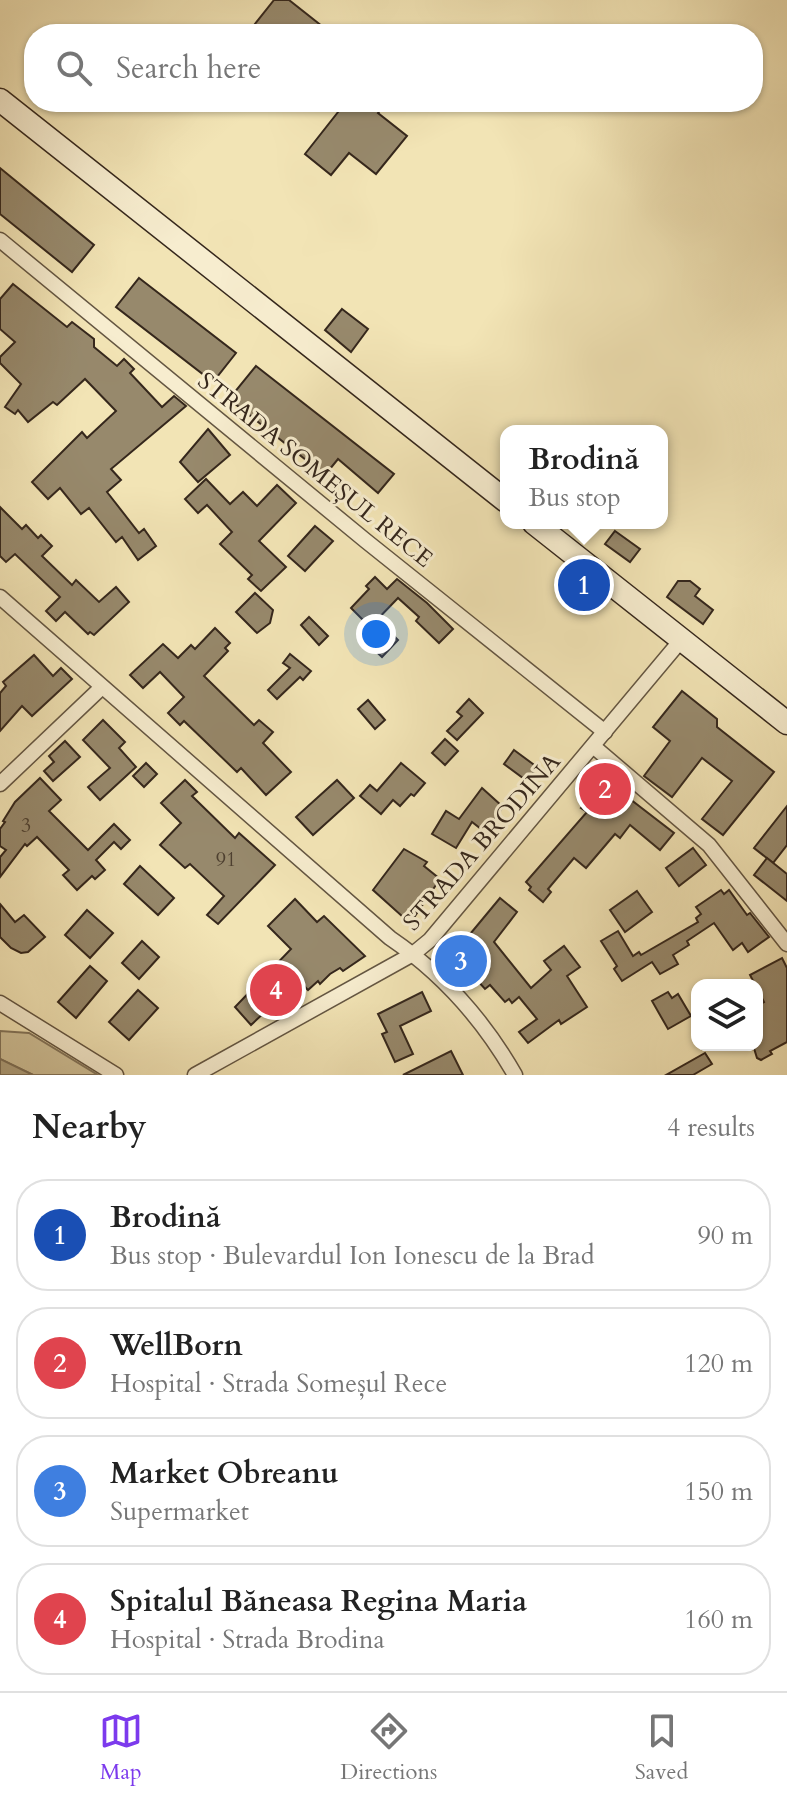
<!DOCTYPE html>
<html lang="en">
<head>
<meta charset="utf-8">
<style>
  body { margin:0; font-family:Cardo,serif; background:#f2f2f2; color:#222 }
  .controls { position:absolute; right:24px; bottom:24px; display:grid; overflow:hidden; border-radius:16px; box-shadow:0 2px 6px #0004 }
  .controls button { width:72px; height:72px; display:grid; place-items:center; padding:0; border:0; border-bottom:2px solid #e0e0e0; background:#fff; color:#222; font:40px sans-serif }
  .you { position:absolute; left:376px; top:634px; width:28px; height:28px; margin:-20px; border:6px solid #fff; border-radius:50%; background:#1a73e8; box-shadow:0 0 0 12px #1a73e833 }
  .badge { display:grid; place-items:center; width:52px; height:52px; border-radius:50%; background:#7c3aed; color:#fff; font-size:26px; font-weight:700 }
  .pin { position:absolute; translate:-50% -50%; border:4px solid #fff; box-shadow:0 2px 8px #0006 }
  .popup { position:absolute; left:500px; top:425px; width:168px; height:104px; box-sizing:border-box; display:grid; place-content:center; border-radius:16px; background:#fff; filter:drop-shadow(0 2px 6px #0005); font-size:26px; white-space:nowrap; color:#767676 }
  .popup b { font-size:30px; color:#222 }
  .popup::after { content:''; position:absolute; left:50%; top:100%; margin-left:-16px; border:16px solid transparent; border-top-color:#fff }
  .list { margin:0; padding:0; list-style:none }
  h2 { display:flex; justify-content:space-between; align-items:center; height:104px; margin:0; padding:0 32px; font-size:34px }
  h2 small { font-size:26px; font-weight:400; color:#767676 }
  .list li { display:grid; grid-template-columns:52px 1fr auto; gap:24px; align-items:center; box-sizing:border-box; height:112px; margin:0 16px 16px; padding:0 16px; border:2px solid #e0e0e0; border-radius:32px }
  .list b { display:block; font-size:30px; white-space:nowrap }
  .list p { margin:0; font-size:26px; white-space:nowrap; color:#767676 }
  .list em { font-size:26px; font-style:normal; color:#767676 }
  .icon { flex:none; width:44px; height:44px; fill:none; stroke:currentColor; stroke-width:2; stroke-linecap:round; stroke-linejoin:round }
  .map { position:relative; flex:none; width:787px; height:1075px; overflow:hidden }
  .search { position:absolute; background:#fff; box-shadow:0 2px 6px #0004; left:24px; right:24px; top:24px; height:88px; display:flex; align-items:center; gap:20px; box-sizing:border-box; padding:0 28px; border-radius:32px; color:#767676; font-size:30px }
  .sheet { height:616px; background:#fff }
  nav { display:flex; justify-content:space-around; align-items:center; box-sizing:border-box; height:112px; border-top:2px solid #e0e0e0; background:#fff; font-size:22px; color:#767676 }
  nav a { display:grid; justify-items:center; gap:4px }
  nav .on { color:#7c3aed }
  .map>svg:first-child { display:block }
  .green { fill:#d2c49b; stroke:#84765c; stroke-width:2 }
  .water { fill:#b2a481; stroke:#807259; stroke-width:2 }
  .building { fill:#97896c; stroke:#35271c; stroke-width:2 }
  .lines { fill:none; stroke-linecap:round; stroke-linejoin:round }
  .minor-casing { stroke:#645642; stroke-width:17 }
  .secondary-casing { stroke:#35271c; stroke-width:25 }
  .minor { stroke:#f7edcf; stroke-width:14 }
  .secondary { stroke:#f7edcf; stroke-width:22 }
  .labels { text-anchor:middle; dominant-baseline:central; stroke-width:6; stroke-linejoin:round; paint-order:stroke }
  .number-label { font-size:20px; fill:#4e4030 }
  .street-label { font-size:24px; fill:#35271c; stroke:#f7edcf }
</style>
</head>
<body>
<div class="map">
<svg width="787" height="1075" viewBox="0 0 787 1075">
  <rect width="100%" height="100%" fill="#f2e4b5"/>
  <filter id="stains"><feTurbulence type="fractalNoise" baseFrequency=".0025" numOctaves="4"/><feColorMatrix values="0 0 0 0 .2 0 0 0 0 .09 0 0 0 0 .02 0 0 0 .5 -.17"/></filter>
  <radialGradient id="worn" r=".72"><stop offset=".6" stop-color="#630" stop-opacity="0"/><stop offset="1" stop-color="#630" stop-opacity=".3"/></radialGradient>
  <polygon class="green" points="0,1031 29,1033 98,1075 33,1075 0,1059"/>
  <polygon class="water" points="0,1059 33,1075 0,1075"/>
  <g class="building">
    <polygon points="274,0 289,0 332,34 247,34"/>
    <polygon points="346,102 387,102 378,113 407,136 376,174 349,153 331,175 305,154"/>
    <polygon points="0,168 94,245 72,272 0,214"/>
    <polygon points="139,278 236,353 213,382 116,307"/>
    <polygon points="13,284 67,327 72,322 94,339 94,347 117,366 124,359 134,369 130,373 162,407 174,396 186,406 111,469 121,480 107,492 139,533 144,529 156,546 138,560 122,537 116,542 89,508 81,514 60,488 48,499 32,482 82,432 87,438 116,411 85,379 57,405 53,402 28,422 18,410 15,414 5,407 21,384 0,363 0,357 15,342 0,329 0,299"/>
    <polygon points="342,309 368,329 351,352 325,330"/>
    <polygon points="256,366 394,474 378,493 338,459 325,475 229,399"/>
    <polygon points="208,429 230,455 198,482 180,462"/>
    <polygon points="206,479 230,504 243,492 257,506 277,485 296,503 259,541 286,567 261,591 248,579 252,575 220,544 232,532 207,505 198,513 185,499"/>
    <polygon points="0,507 22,529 26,525 38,538 41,535 52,546 42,556 72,585 76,580 99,602 116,587 129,602 94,635 90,632 88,634 65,612 56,621 46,611 60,597 15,554 6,562 0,556"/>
    <polygon points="315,526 333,541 305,571 288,556"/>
    <polygon points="615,531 640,549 630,562 605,544"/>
    <polygon points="375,577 387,589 397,579 427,603 453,629 439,643 416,621 419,617 398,598 370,627 351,608 369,589 366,586"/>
    <polygon points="678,581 690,581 700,589 695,596 713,610 703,624 667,597"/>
    <polygon points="255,593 273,610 270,623 257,633 236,612"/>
    <polygon points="309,617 328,636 319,645 301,625"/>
    <polygon points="381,623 398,640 382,657 364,640"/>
    <polygon points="215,628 230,643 225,648 228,651 204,676 254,725 259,720 273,732 263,743 291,772 266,795 241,768 237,772 184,721 180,725 168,713 184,697 160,672 143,688 130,675 163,644 178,658 191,645 195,649"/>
    <polygon points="290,654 311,671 303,680 300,677 277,699 268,690 290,668 283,663"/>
    <polygon points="34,655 53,676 61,668 72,679 32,716 22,706 0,731 0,693 6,686 3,682"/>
    <polygon points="682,691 717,719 717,727 774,772 723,835 702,819 732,781 702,758 672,797 644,776 670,741 653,727"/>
    <polygon points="469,699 483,713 457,740 447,731 462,716 457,712"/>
    <polygon points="368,700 385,720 375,729 358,709"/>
    <polygon points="103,720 125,742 119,748 136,767 100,800 88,787 110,768 83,740"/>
    <polygon points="445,739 458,751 445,765 432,753"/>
    <polygon points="65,741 80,757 53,781 44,771 54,762 49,756"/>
    <polygon points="514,750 537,767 527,781 504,764"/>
    <polygon points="146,763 157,774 144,787 133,776"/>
    <polygon points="401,763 425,783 414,796 411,794 400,806 393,800 381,814 360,796 370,785 377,791"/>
    <polygon points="40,778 61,800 49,811 88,850 114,824 130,840 121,849 114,842 96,860 105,870 95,879 92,876 77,890 63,875 69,870 37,837 27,846 25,844 0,877 0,857 6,850 0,846 0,829 5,822 3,821 15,802"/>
    <polygon points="604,779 674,833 660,850 630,825 620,838 615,834 586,868 574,858 548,889 551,892 543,902 529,890 531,887 526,882 587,812 581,808"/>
    <polygon points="185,780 197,792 192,796 235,838 239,833 275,865 218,924 207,915 224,896 190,864 185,868 160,845 181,823 161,803"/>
    <polygon points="337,780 354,798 313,835 296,817"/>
    <polygon points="482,788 503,807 485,832 472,822 456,848 432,834 446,811 459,819"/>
    <polygon points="787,806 787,845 773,863 754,848"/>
    <polygon points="693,848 706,865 679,886 666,868"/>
    <polygon points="404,849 427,862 424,866 440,879 415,916 403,917 373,890"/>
    <polygon points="767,858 787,874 787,901 754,875"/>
    <polygon points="140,866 174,898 158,915 124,884"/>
    <polygon points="721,890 724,894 729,890 747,915 750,913 769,937 748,952 742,943 733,950 714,923 687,941 689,945 673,955 678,964 660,974 652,962 622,981 614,969 617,966 601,941 618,931 633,956 639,952 641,955 698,922 696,918 701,914 696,907"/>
    <polygon points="637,891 652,912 625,932 610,910"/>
    <polygon points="500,898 517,912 494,942 531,988 551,970 544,961 564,946 580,967 567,976 587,1007 561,1024 559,1020 528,1043 519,1032 537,1019 519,997 512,1003 509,999 505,1002 490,985 485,989 468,970 466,973 451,957"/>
    <polygon points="295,899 317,922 324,916 365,956 343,971 340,968 330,974 320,984 318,981 308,990 305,987 292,999 289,996 272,1010 269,1008 251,1025 235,1007 291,949 268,926"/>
    <polygon points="0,904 15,922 24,915 45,937 28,952 21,953 11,948 0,937"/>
    <polygon points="87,910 113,933 90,958 65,935"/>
    <polygon points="142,941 159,957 139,979 122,963"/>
    <polygon points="782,958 787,968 787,1042 770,1051 772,1054 761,1060 757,1058 753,1045 757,1045 757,1006 764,1002 750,975"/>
    <polygon points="90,966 107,981 76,1018 58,1002"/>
    <polygon points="138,990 158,1008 129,1040 109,1022"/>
    <polygon points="422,992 431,1011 400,1026 413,1054 395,1062 382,1034 387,1032 378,1014"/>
    <polygon points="668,992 672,998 678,994 691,1016 668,1029 652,1001"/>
    <polygon points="451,1051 463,1075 403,1075"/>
    <polygon points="705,1053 712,1064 693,1075 666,1075"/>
  </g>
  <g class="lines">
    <defs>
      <g id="minor">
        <polyline points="0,240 366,541 605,732"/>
        <path d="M0 597 390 938C443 974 483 1019 515 1075"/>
        <polyline points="593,746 709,845 787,944"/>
        <polyline points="0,784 102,687"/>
        <polyline points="0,1003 116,1075"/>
        <polyline points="195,1075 413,954 430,940 682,639"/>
      </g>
      <g id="secondary">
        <polyline points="0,100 506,501"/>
        <polyline points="534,523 787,723"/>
      </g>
    </defs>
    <use href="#minor" class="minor-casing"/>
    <use href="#secondary" class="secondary-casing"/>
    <use href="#minor" class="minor"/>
    <use href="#secondary" class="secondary"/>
  </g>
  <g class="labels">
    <g class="number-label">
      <text x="26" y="825">3</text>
      <text x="226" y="859">91</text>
    </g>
    <g class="street-label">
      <text transform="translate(315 470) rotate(39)">STRADA SOMEȘUL RECE</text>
      <text transform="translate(482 842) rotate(-49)">STRADA BRODINA</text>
    </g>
  </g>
  <rect width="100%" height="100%" filter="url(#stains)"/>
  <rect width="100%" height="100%" fill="url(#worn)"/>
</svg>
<div class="controls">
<button><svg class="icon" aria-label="layers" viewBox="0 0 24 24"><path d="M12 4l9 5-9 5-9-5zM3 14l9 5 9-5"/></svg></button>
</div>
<div class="you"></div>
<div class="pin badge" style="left:584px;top:585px;background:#1a4fb4">1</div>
<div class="popup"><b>Brodină</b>Bus stop</div>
<div class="pin badge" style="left:605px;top:789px;background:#e0444e">2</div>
<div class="pin badge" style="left:461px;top:961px;background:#3f7fe0">3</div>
<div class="pin badge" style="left:276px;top:990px;background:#e0444e">4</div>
<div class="search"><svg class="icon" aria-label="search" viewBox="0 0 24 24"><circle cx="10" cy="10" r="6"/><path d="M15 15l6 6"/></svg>Search here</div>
</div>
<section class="sheet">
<h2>Nearby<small>4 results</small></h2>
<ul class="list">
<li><span class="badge" style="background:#1a4fb4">1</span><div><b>Brodină</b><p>Bus stop · Bulevardul Ion Ionescu de la Brad</p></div><em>90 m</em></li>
<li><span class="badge" style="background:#e0444e">2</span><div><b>WellBorn</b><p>Hospital · Strada Someșul Rece</p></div><em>120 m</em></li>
<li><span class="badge" style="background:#3f7fe0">3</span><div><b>Market Obreanu</b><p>Supermarket</p></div><em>150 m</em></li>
<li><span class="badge" style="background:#e0444e">4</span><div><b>Spitalul Băneasa Regina Maria</b><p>Hospital · Strada Brodina</p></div><em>160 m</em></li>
</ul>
</section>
<nav>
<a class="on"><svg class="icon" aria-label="map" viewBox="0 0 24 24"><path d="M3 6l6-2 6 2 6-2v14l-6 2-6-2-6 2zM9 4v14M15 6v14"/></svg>Map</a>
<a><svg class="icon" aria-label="directions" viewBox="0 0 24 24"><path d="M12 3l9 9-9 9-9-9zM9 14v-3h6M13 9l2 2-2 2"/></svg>Directions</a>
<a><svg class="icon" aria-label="saved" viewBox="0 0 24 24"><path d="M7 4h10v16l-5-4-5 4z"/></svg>Saved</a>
</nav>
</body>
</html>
